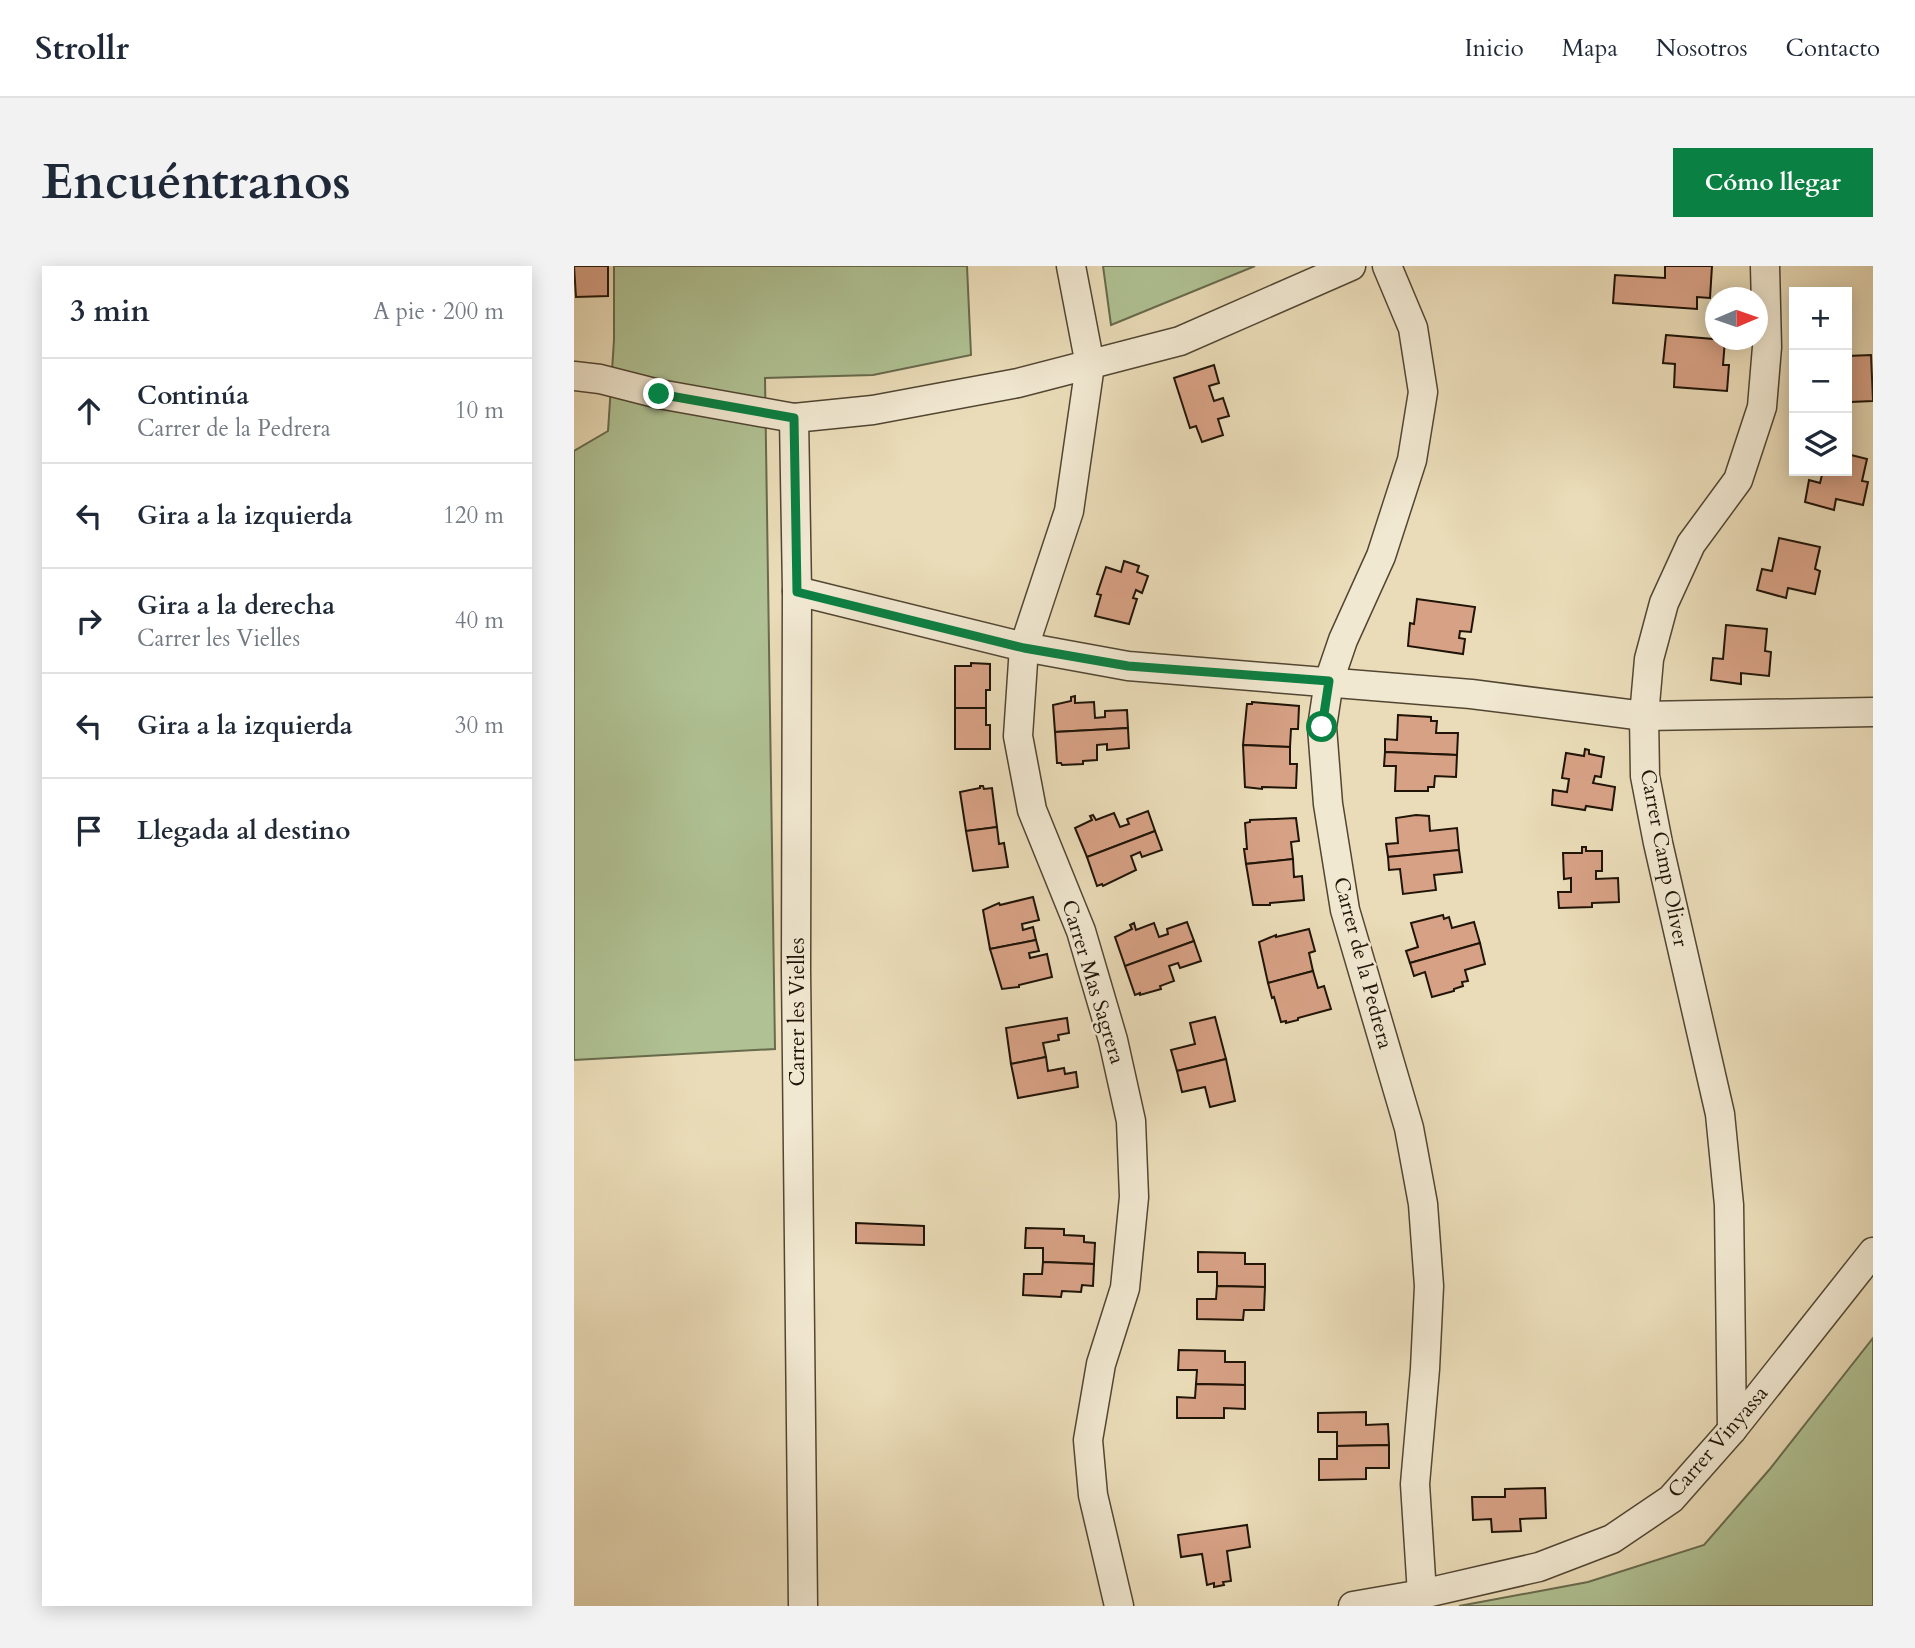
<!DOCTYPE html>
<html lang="es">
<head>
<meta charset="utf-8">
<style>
  body { margin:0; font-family:Cardo,serif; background:#f2f2f3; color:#1f2937 }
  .controls { position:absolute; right:21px; top:21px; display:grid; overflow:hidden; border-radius:0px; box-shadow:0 4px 18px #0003 }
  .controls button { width:63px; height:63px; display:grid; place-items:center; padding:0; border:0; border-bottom:2px solid #e0e1e3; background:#fff; color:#1f2937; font:35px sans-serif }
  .compass { position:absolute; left:1131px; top:21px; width:63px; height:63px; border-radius:50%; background:#fff; box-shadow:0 4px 18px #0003; rotate:88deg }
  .stop { position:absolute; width:21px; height:21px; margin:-16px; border:5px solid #0b8043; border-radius:50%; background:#fff }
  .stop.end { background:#0b8043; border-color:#fff; box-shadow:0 2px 7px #0008 }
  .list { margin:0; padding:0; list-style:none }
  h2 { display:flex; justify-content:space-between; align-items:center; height:91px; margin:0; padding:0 28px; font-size:30px }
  h2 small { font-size:23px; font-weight:400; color:#747a83 }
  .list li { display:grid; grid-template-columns:46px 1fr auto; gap:21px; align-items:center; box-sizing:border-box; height:105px; padding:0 28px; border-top:2px solid #e0e1e3 }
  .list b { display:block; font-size:26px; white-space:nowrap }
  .list p { margin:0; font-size:23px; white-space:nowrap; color:#747a83 }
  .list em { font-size:23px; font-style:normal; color:#747a83 }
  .icon { flex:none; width:38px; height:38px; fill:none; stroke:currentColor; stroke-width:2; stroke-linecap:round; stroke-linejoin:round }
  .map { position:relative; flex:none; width:1299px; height:1340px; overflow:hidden; border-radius:0px }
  header { display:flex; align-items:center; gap:42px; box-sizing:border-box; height:98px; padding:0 35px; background:#fff; border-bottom:2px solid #e0e1e3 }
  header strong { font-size:33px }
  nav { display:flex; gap:38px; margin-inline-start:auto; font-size:24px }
  .intro { display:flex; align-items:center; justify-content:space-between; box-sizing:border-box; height:168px; padding:0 42px }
  h1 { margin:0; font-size:49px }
  .button { padding:18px 32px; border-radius:0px; background:#0b8043; color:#fff; font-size:24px; font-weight:700 }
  main { display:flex; gap:42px; padding:0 42px }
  aside { flex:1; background:#fff; border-radius:0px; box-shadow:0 4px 18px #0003 }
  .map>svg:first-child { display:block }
  .green { fill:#b0c294; stroke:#686b4e; stroke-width:2 }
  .building { fill:#d7a185; stroke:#1f1407; stroke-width:2 }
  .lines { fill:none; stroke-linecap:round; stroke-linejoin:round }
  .minor-casing { stroke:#524633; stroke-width:31 }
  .minor { stroke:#f1e8d1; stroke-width:28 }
  .route { stroke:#0b8043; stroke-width:9 }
  .labels { text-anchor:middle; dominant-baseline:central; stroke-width:5; stroke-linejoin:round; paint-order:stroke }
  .street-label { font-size:21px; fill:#1f1407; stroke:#f1e8d1 }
</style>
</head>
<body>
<header>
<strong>Strollr</strong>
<nav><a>Inicio</a><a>Mapa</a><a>Nosotros</a><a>Contacto</a></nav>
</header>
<div class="intro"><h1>Encuéntranos</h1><a class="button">Cómo llegar</a></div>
<main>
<aside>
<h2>3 min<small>A pie · 200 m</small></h2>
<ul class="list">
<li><svg class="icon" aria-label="ahead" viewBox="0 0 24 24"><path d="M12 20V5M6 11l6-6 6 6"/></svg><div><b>Continúa</b><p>Carrer de la Pedrera</p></div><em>10 m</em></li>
<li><svg class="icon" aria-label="left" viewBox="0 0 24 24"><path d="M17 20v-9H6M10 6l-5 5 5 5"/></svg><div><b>Gira a la izquierda</b></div><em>120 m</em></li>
<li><svg class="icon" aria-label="right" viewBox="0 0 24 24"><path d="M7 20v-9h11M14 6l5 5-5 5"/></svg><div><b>Gira a la derecha</b><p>Carrer les Vielles</p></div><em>40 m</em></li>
<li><svg class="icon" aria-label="left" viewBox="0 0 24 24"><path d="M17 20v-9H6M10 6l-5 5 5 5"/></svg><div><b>Gira a la izquierda</b></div><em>30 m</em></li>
<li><svg class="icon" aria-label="arrive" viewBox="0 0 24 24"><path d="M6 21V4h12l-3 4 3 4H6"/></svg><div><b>Llegada al destino</b></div></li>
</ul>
</aside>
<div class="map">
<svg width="1299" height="1340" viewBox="0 0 1299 1340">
  <rect width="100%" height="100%" fill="#eadcb8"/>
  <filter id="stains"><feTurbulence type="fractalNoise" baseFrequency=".00286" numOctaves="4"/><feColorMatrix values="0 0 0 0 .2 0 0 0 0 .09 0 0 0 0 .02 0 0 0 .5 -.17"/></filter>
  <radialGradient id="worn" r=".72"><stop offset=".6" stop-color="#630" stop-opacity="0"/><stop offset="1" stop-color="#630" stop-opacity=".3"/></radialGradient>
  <g class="green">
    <polygon points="40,0 393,0 397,89 299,109 191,112 201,783 0,794 0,185 34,165 40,74"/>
    <polygon points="529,0 681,0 537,59"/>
    <polygon points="1299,1072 1299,1340 885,1340 1014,1316 1130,1279 1195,1204"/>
  </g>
  <g class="building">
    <polygon points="0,0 34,0 34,30 2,31"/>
    <polygon points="1091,0 1138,0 1136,32 1123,31 1123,43 1039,37 1041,9 1091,12"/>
    <polygon points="1092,69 1151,74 1149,99 1155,99 1153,125 1100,121 1101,98 1089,97"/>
    <polygon points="1297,89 1299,135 1277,136 1277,147 1273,148 1273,90"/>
    <polygon points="640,99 645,117 635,120 640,135 649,132 655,150 644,153 649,169 628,176 622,160 616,162 600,112"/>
    <polygon points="1273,188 1293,193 1288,215 1294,216 1289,239 1262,233 1260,244 1231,236 1235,214 1246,217 1249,205 1273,205"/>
    <polygon points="1205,272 1246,281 1241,303 1246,305 1241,328 1214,322 1212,332 1183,324 1188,303 1198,305"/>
    <polygon points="550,295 565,300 563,306 574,310 568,327 562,324 559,332 563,333 555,358 521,350 527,329 523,328 532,301 547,306"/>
    <polygon points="843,333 901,341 897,366 886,365 885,372 891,373 889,388 834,380 836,357 840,358"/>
    <polygon points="1152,359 1193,363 1191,385 1197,386 1195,410 1167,407 1167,418 1137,414 1139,392 1149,393"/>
    <polygon points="397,397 416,398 416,424 412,424 412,442 381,442 381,400 397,400"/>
    <polygon points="501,430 501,437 520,436 521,452 531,451 531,445 553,444 554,462 481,466 479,439 497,435 497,431"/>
    <polygon points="678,436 725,440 724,463 717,463 716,481 669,479 673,438 678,438"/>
    <polygon points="381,442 412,442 412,459 416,459 416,483 381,483"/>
    <polygon points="824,449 857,451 857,455 863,455 862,467 884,467 883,489 811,486 811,473 823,474"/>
    <polygon points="554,462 555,482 533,484 533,478 523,479 523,494 509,495 509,498 488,499 487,497 483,497 481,466"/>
    <polygon points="669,479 716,481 716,498 723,498 722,522 688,521 688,523 671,521"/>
    <polygon points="1011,483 1015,484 1015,488 1030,491 1027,511 1021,510 1019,517 1041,521 1038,544 1012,540 1011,544 978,539 979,524 993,526 995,513 988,512 992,487 1010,490"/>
    <polygon points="811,486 883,489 882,511 861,510 860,521 854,521 854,525 821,525 822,500 810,500"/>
    <polygon points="406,520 409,520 410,523 418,522 423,561 392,565 386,526 406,522"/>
    <polygon points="574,545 581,565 513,591 501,562 518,554 516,550 519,549 522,554 540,547 546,561 555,558 553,553"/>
    <polygon points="842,549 855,550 856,565 883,562 885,584 814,591 812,578 824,577 822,552"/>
    <polygon points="722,552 725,575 717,576 719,593 672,598 670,583 673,583 671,557 676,556 676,554"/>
    <polygon points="423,561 425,578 430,577 434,601 399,605 392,565"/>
    <polygon points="581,565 588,584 568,591 566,586 557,590 562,604 529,620 528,618 523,620 513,591"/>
    <polygon points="1008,581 1012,581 1012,585 1028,585 1028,605 1022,605 1022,613 1044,612 1045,636 1018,637 1018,641 985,642 984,626 997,626 997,612 990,613 989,587 1008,587"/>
    <polygon points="885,584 888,606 860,609 862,624 829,628 826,603 815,604 814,591"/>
    <polygon points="719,593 720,611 728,610 730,634 696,637 696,639 679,639 672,598"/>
    <polygon points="459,631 465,654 448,658 449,664 459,661 462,674 416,683 409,644 425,637 426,639"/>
    <polygon points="869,649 870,653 875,651 878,662 900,656 906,677 836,697 832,685 844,681 837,657"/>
    <polygon points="613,656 620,675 551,700 541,671 558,663 556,659 560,657 562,664 580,657 585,671 594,668 593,663"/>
    <polygon points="735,663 741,685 735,687 739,705 694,717 685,676 702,669 702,671"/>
    <polygon points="462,674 465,685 455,687 456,692 473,688 478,711 445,719 445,721 428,723 416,683"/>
    <polygon points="620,675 627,695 606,702 604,697 595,700 600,715 586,720 587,723 566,729 566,727 561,729 551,700"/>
    <polygon points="906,677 911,698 891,704 894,715 888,716 889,720 880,723 880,725 858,731 851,706 840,710 836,697"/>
    <polygon points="739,705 744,722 750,720 757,743 724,752 724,754 712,757 712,755 707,756 700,731 698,732 694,717"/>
    <polygon points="641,751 652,793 603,805 597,784 621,778 616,757"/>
    <polygon points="493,752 495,767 484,769 485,774 469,777 472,791 437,798 432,762"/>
    <polygon points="472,791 474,805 490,802 491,808 502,806 504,821 444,832 437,798"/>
    <polygon points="652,793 661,835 636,841 631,821 608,826 603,805"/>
    <polygon points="282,957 350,960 350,979 282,977"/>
    <polygon points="452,962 490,963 490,969 510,970 510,976 521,977 520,998 469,996 469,982 451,982"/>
    <polygon points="624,986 671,987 671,998 691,998 691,1021 643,1020 643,1006 624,1006"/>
    <polygon points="469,996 520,998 519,1020 508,1019 507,1026 488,1025 487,1031 449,1029 450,1008 468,1008"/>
    <polygon points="643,1020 691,1021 690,1044 670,1044 669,1054 623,1053 623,1033 642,1033"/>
    <polygon points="605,1084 651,1085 651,1096 671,1096 671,1119 622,1118 623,1104 604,1104"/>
    <polygon points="622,1118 671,1119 671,1143 650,1142 650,1152 603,1152 603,1131 621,1132"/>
    <polygon points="792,1146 792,1159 814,1158 815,1179 763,1180 763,1166 744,1166 744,1147"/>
    <polygon points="815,1179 815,1202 792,1202 792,1213 745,1214 745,1193 763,1193 763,1180"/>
    <polygon points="971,1222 972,1252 946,1253 947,1265 918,1266 917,1253 899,1254 898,1231 931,1231 931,1223"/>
    <polygon points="673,1259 676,1281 653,1285 657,1315 649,1316 650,1319 640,1321 640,1317 633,1319 628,1288 607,1291 604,1269"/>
  </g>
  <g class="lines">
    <defs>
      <g id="minor">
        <polyline points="497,0 516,99 495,245 450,381 444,470 458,544 507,665 539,774 557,855 560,931 551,1022 527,1098 514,1174 519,1229 545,1340"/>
        <polyline points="813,0 839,62 849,126 838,194 807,290 769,374 755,415 748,461 754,538 771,644 835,862 849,938 855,1020 851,1103 841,1218 848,1328"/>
        <polyline points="0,110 26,113 85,128 220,152 299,144 444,117 606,75 777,0"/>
        <polyline points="220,152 223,325 222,704 229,1340"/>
        <polyline points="223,325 450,381 554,400 897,428 1070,450 1299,446"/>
        <polyline points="1158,1164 1155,939 1146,848 1084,577 1071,510 1070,450 1075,393 1090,337 1117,278 1164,214 1188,141 1193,81 1191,0"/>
        <polyline points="779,1340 848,1328 965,1301 1038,1273 1097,1233 1158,1164 1299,986"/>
      </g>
    </defs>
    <use href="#minor" class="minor-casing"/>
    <use href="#minor" class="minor"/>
  </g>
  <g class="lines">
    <polyline class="route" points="85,128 220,152 223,326 450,382 554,400 755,415 748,461"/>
  </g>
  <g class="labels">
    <g class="street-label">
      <text transform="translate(1090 592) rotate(79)">Carrer Camp Oliver</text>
      <text transform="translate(789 697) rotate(75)">Carrer de la Pedrera</text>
      <text transform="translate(519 716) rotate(73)">Carrer Mas Sagrera</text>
      <text transform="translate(223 746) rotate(-90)">Carrer les Vielles</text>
      <text transform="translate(1144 1176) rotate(-49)">Carrer Vinyassa</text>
    </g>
  </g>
  <rect width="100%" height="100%" filter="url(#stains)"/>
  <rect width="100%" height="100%" fill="url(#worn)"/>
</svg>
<div class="controls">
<button>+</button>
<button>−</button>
<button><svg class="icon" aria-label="layers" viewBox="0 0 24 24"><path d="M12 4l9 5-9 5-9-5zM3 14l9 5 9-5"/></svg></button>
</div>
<svg class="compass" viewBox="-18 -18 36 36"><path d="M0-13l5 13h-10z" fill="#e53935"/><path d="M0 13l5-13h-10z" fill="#747a83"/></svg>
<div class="stop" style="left:748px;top:461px"></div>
<div class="stop end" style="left:85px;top:128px"></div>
</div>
</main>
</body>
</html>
